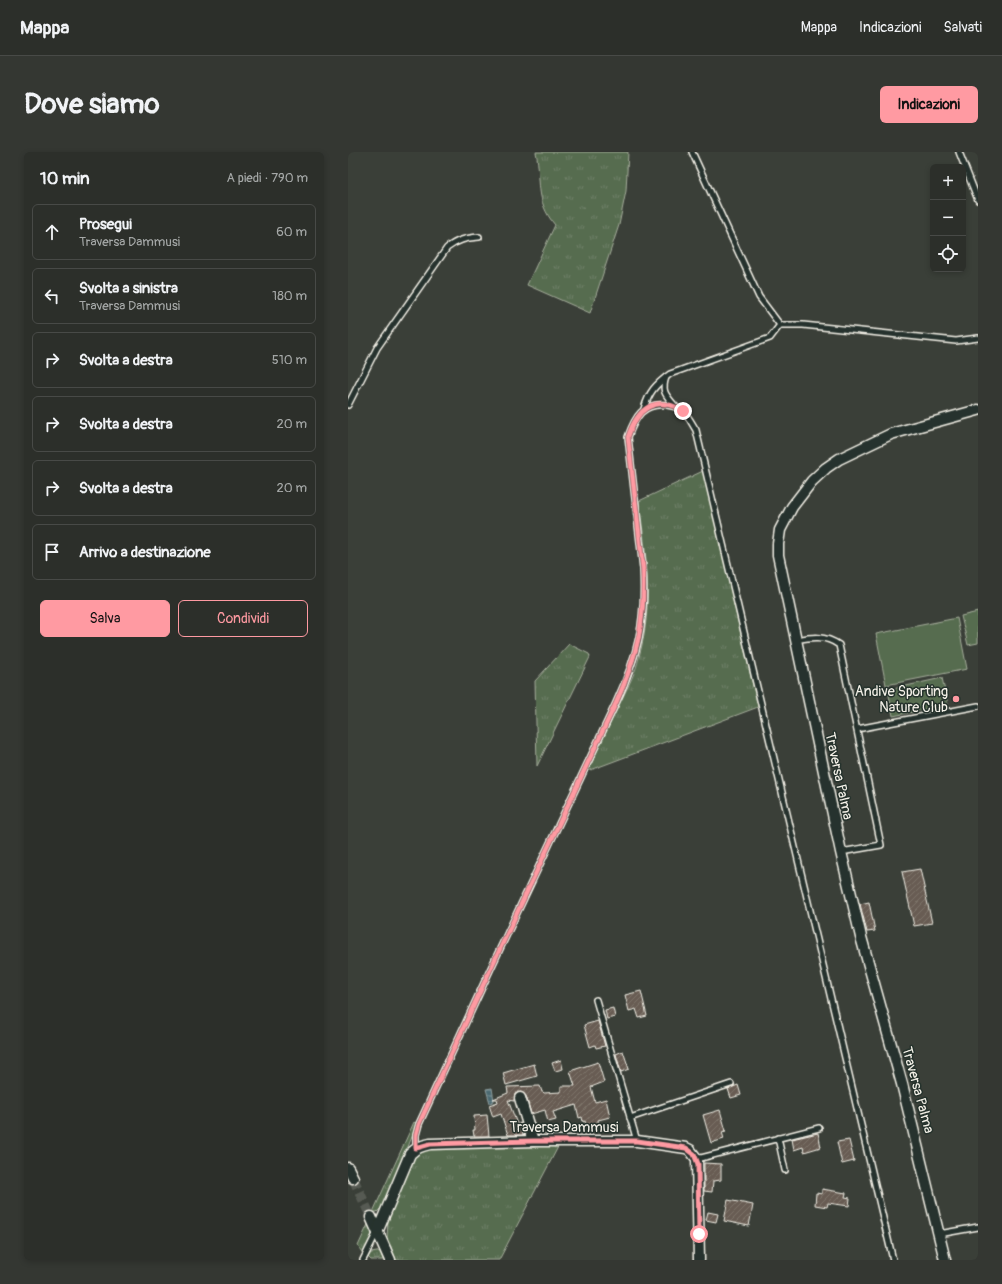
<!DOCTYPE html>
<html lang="it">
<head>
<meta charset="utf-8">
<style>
  body { margin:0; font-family:Pangolin,sans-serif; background:#343732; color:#f1f3f6 }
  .controls { position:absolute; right:12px; top:12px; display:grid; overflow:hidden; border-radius:6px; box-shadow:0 2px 6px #0003 }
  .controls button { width:36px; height:36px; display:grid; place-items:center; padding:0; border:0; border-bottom:1px solid #484a47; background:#2c2f2a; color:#f1f3f6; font:20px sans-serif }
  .stop { position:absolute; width:12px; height:12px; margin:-9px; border:3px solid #ff9aa2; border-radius:50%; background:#fff }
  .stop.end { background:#ff9aa2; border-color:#fff; box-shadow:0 1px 4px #0008 }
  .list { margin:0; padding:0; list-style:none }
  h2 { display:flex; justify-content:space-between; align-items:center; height:52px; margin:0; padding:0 16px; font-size:17px }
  h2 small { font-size:13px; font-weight:400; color:#a6a9a8 }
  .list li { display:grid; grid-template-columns:26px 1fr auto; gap:12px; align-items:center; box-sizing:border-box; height:56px; margin:0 8px 8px; padding:0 8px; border:1px solid #484a47; border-radius:6px }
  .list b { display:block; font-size:15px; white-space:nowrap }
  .list p { margin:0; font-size:13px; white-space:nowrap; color:#a6a9a8 }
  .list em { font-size:13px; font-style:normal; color:#a6a9a8 }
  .actions { display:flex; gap:8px; padding:12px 16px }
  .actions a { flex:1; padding:9px 0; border:1px solid #ff9aa2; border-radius:6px; text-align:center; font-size:14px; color:#ff9aa2 }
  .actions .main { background:#ff9aa2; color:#111 }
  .icon { flex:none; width:22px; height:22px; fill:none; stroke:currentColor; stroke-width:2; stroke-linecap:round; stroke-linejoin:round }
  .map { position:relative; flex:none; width:630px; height:1108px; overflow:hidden; border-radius:6px }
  header { display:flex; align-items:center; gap:24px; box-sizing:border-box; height:56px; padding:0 20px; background:#2c2f2a; border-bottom:1px solid #484a47 }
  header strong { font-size:19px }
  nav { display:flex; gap:22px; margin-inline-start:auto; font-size:14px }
  .intro { display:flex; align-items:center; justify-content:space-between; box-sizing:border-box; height:96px; padding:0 24px }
  h1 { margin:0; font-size:28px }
  .button { padding:10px 18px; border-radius:6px; background:#ff9aa2; color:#111; font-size:14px; font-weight:700 }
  main { display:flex; gap:24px; padding:0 24px }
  aside { flex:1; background:#2c2f2a; border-radius:6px; box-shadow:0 2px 6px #0003 }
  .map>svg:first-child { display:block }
  .grass { fill:url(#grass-tufts); stroke:#a6ae9c }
  .pitch { fill:#576c50; stroke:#a6ae9c }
  .water { fill:url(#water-rules); stroke:#8fa0a1 }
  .building { fill:url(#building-hatch); stroke:#f4f1e8 }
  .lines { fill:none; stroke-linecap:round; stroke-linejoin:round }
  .street-tunnel { stroke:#565a52; stroke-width:10; stroke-dasharray:10 5; stroke-linecap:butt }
  .lane-casing { stroke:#f4f1e8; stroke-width:8 }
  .street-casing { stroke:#f4f1e8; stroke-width:13 }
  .lane { stroke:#26332d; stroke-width:5 }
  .street { stroke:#26332d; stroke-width:10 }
  .route { stroke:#ff9aa2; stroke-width:5 }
  .poi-dot { fill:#ff9aa2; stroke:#26332d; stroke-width:1.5 }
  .labels { text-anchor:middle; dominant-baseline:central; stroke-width:3; stroke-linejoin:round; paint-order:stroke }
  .poi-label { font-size:14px; fill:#f4f1e8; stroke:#26332d; text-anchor:end }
  .street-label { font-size:14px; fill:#f4f1e8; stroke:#26332d }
</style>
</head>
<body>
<header>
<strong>Mappa</strong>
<nav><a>Mappa</a><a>Indicazioni</a><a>Salvati</a></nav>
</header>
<div class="intro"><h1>Dove siamo</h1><a class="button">Indicazioni</a></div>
<main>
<aside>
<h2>10 min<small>A piedi · 790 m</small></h2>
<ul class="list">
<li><svg class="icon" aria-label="ahead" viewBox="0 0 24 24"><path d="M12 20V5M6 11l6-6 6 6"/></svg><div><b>Prosegui</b><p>Traversa Dammusi</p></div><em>60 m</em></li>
<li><svg class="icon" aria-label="left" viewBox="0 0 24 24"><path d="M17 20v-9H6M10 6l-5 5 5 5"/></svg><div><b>Svolta a sinistra</b><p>Traversa Dammusi</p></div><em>180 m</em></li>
<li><svg class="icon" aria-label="right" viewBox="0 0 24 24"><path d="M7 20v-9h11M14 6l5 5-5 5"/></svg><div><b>Svolta a destra</b></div><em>510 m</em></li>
<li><svg class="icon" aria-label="right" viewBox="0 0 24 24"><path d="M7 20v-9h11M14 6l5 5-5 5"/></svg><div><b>Svolta a destra</b></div><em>20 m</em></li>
<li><svg class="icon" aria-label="right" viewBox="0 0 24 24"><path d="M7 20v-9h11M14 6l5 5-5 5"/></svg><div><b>Svolta a destra</b></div><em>20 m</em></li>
<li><svg class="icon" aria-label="arrive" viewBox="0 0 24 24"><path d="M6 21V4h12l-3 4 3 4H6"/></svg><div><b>Arrivo a destinazione</b></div></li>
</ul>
<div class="actions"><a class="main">Salva</a><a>Condividi</a></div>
</aside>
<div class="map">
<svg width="630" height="1108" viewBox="0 0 630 1108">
  <defs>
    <pattern id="grass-tufts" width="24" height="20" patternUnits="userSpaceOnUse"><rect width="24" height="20" fill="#576c50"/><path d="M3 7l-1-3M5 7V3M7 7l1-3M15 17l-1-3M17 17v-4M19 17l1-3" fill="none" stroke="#708169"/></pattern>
    <pattern id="water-rules" width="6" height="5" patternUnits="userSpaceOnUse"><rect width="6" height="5" fill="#4c6a72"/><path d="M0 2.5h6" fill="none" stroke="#668086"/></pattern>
    <pattern id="building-hatch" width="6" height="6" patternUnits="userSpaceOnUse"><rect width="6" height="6" fill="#675c52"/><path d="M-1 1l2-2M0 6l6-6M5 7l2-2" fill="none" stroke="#7d746b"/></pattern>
  </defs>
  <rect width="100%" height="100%" fill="#3a3f38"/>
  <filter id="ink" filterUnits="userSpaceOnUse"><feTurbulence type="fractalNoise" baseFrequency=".025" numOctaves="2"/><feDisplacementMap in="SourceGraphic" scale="8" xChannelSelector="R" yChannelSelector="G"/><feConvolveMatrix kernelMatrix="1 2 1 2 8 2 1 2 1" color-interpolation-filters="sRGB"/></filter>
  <g filter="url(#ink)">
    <g class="grass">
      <path d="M188 0H280L278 39 271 73 242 161 179 133 207 73C186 48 194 28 188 0Z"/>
      <path d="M355 319 410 555 240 619C251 595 262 571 274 547 280 534 288 520 291 505 306 451 298 403 291 349Z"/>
      <polygon points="221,492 241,502 242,505 189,614 187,529"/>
      <polygon points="66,970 69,972 38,1051 29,1060 25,1060"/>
      <polygon points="211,993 151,1108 48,1108 41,1095 39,1087 40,1068 63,1010 69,1002 77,997"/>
      <polygon points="22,1068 25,1077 24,1083 15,1102 10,1094"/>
      <polygon points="35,1099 39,1108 23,1108 20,1105 23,1101"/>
    </g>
    <g class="pitch">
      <polygon points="630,460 630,491 620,493 613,464"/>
      <polygon points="609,466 619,517 538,533 528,482"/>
      <polygon points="594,526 600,553 545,564 540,538"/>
    </g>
    <polygon class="water" points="144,936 146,949 142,951 138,937"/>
    <g class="building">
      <polygon points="572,717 584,771 566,774 554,720"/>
      <polygon points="521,750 527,779 519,780 512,752"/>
      <polygon points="293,839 299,864 291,866 288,857 281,859 277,843"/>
      <polygon points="265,856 267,865 259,867 257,858"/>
      <polygon points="250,869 257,894 248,896 247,893 242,895 236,873"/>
      <polygon points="275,899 281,917 273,920 268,902"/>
      <polygon points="213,908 215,917 207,919 204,911"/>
      <polygon points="250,910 256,930 243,935 247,950 258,947 262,965 250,968 251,973 239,976 237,969 235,970 234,965 231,966 228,953 205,960 208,968 200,970 197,958 183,962 178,944 173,940 167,942 166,949 160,948 169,972 173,971 175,983 160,983 153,962 145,965 141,953 150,950 149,947 145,947 160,941 159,935 192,934 194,940 195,940 196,941 213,940 213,934 227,934 222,919"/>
      <polygon points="186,912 189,924 158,933 155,921"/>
      <polygon points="390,933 393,943 383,946 380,937"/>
      <polygon points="372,958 378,979 374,980 376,987 363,991 355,963"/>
      <polygon points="139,963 141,984 126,984 125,978 127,978 126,964"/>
      <polygon points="470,981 473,995 456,1000 455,995 446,998 444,987"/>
      <polygon points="501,988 506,1009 494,1012 489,990"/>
      <polygon points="356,1011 373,1012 373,1028 365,1029 364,1040 356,1039"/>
      <polygon points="474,1037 498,1041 497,1045 502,1046 501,1054 480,1051 479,1055 467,1053 468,1041 474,1042"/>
      <polygon points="380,1048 405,1053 401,1074 376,1069"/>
      <polygon points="360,1060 370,1062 368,1070 358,1068"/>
    </g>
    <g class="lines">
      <polyline class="street-tunnel" points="5,1026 23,1065"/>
      <defs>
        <g id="lane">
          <polyline points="611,0 630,48"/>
          <polyline points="432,173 455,173 608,189 630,186"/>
          <path d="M318 225C313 240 318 243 327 254"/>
          <path d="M0 253 29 196 99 96C109 88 118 86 131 85"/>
          <path d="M296 257C301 240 307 233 322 222L422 186 432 173 411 145 344 0"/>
          <path d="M448 488C464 485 477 483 491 493L533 693 493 700"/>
          <polyline points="509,577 630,554"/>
          <polyline points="248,848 289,989"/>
          <polyline points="282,966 383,932"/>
          <polyline points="430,986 437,1018"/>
          <path d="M68 996V983L71 972 143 816 268 551C290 503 298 470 295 417L280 285C287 265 295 250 319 253 325 254 331 255 336 260 341 265 344 272 348 278L545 1108"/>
          <polyline points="349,1007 471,976"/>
          <polyline points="591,1082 630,1075"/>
          <polyline points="15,1108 29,1080"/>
        </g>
        <g id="street">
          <polyline points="172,946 185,989"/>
          <polyline points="0,1016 5,1026"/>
          <polyline points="23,1065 42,1108"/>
          <path d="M30 1078 62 1002C68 996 73 994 82 992L185 989H289L338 996 342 998 349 1007 351 1108"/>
          <polyline points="597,1108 554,932 513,785 493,700 430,403 430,392 432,378 444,355 464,329 478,316 491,307 543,282 630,258"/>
        </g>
      </defs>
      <use href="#lane" class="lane-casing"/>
      <use href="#street" class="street-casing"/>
      <use href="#lane" class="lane"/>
      <use href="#street" class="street"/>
    </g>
  </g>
  <g class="lines" filter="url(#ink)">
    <path class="route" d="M335 259C307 242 289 257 280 285L295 417C297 470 290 502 268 551L143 816 71 972 68 983V996L82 992 185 989H289L338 996 346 1002 350 1012 351 1082"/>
  </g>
  <circle class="poi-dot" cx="608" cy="547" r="4"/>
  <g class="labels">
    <g class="poi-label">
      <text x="600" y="539">Andive Sporting<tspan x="600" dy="16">Nature Club</tspan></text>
    </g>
    <g class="street-label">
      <text transform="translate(491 624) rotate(78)">Traversa Palma</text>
      <text transform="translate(570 938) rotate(75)">Traversa Palma</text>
      <text x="216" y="975">Traversa Dammusi</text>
    </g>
  </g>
</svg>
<div class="controls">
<button>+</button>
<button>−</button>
<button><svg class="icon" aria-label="locate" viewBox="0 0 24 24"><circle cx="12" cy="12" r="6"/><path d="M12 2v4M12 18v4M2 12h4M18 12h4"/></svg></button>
</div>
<div class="stop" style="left:351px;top:1082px"></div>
<div class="stop end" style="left:335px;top:259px"></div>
</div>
</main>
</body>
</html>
